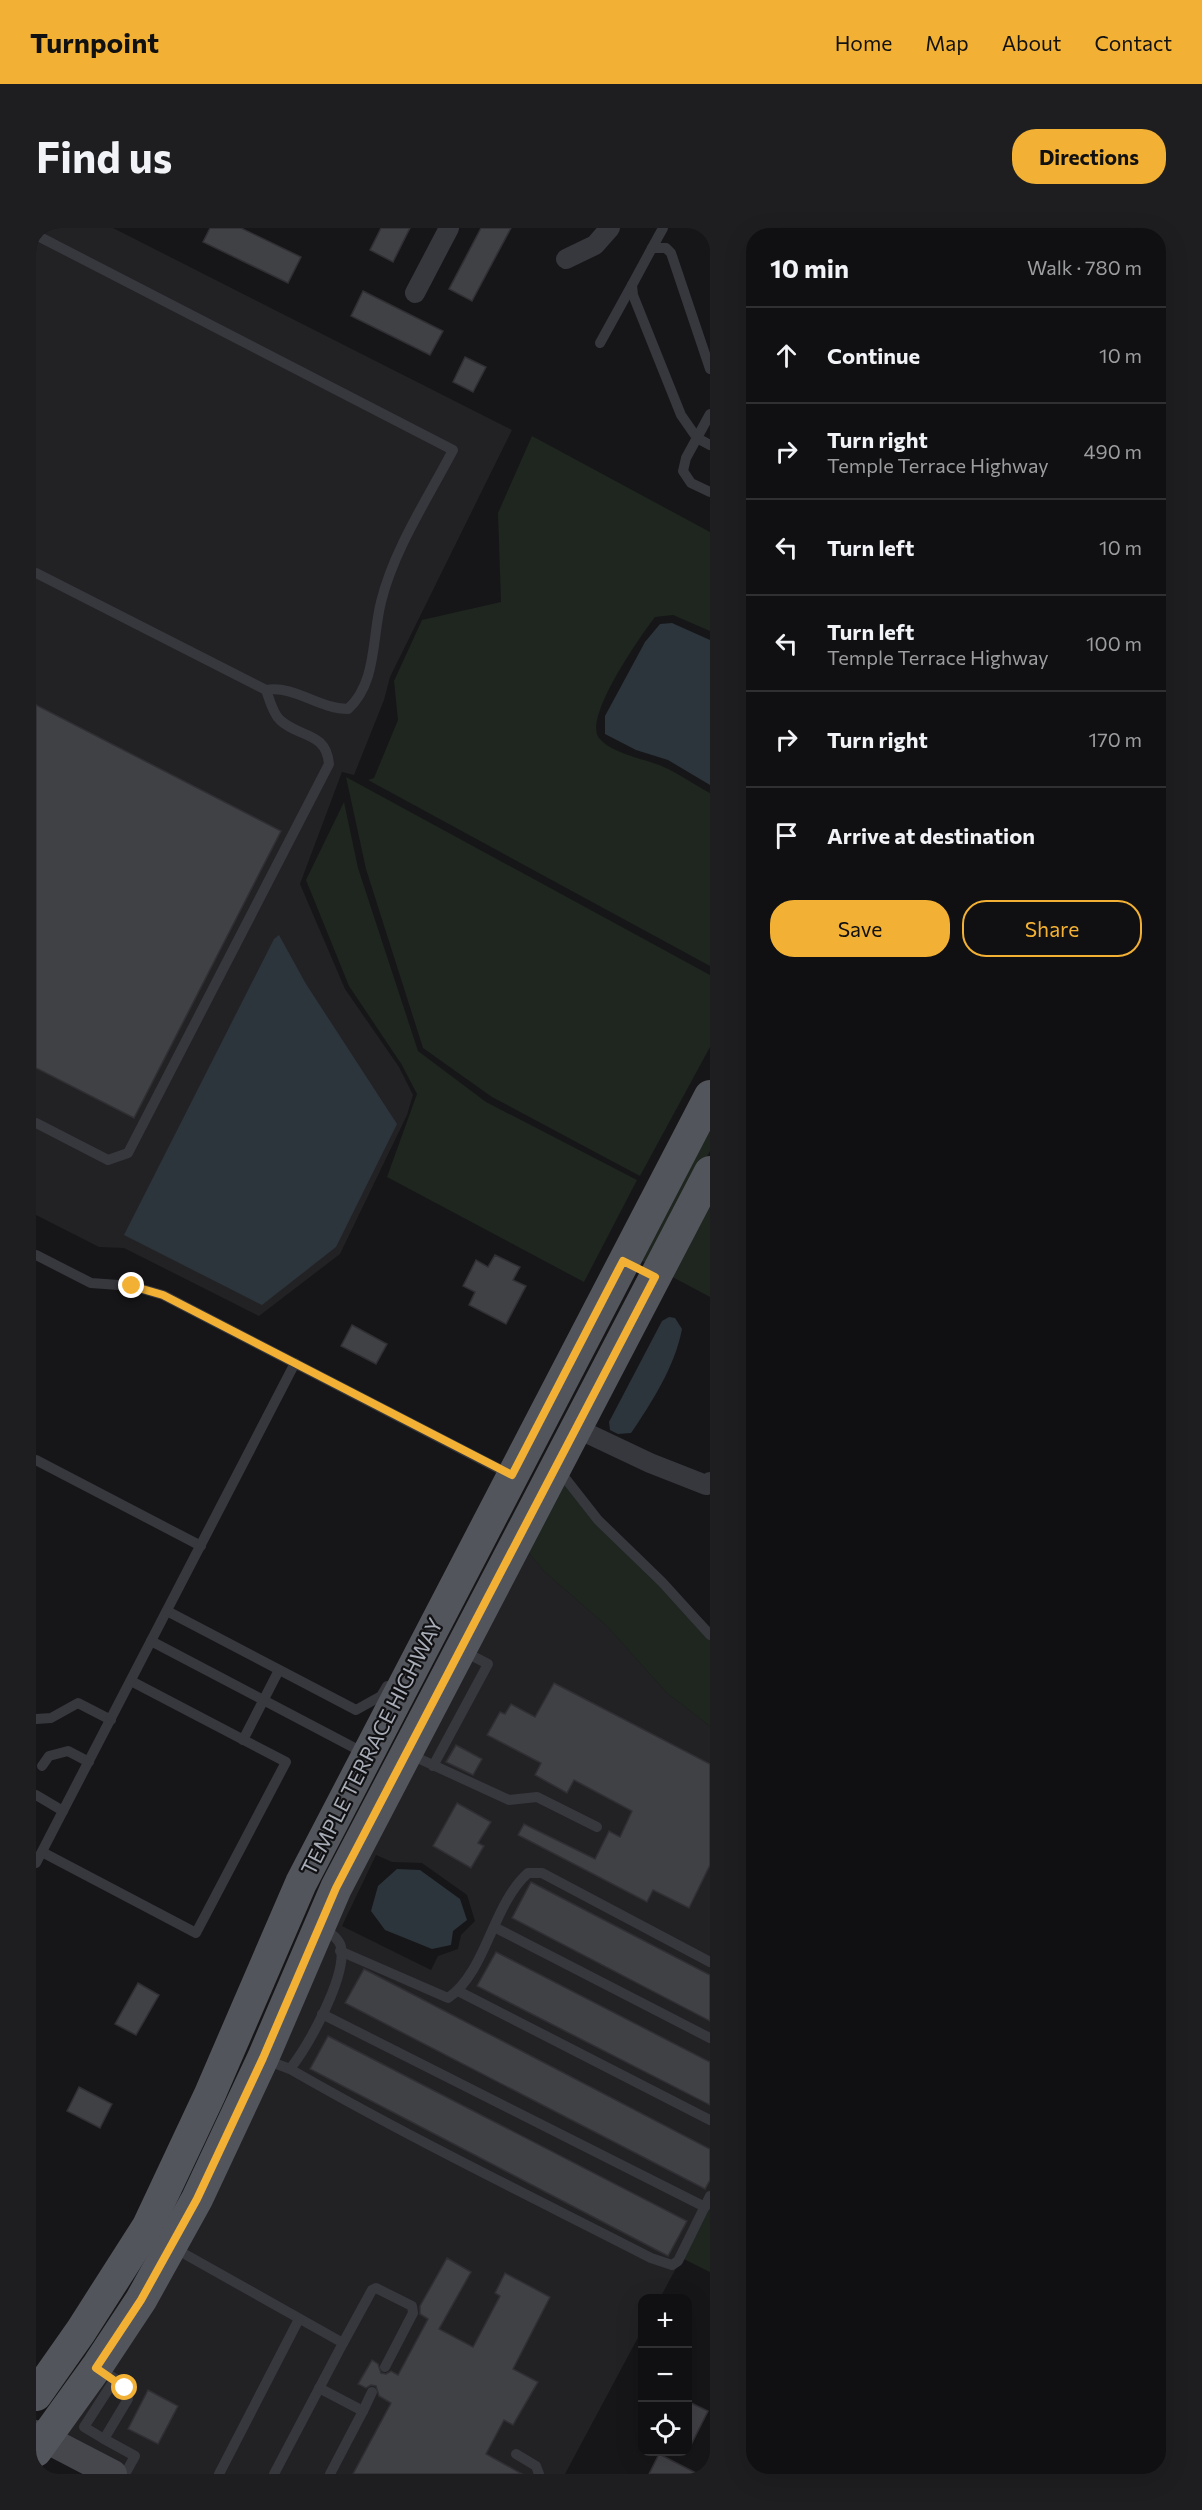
<!DOCTYPE html>
<html lang="en">
<head>
<meta charset="utf-8">
<style>
  body { margin:0; font-family:Commissioner,sans-serif; background:#1e1e20; color:#f1f3f6 }
  .controls { position:absolute; right:18px; bottom:18px; display:grid; overflow:hidden; border-radius:12px; box-shadow:0 6px 24px #0002 }
  .controls button { width:54px; height:54px; display:grid; place-items:center; padding:0; border:0; border-bottom:2px solid #303032; background:#101012; color:#f1f3f6; font:30px sans-serif }
  .stop { position:absolute; width:18px; height:18px; margin:-14px; border:4px solid #f2b134; border-radius:50%; background:#fff }
  .stop.end { background:#f2b134; border-color:#fff; box-shadow:0 2px 6px #0008 }
  .list { margin:0; padding:0; list-style:none }
  h2 { display:flex; justify-content:space-between; align-items:center; height:78px; margin:0; padding:0 24px; font-size:26px }
  h2 small { font-size:20px; font-weight:400; color:#9c9d9f }
  .list li { display:grid; grid-template-columns:39px 1fr auto; gap:18px; align-items:center; box-sizing:border-box; height:96px; padding:0 24px; border-top:2px solid #303032 }
  .list b { display:block; font-size:22px; white-space:nowrap }
  .list p { margin:0; font-size:20px; white-space:nowrap; color:#9c9d9f }
  .list em { font-size:20px; font-style:normal; color:#9c9d9f }
  .actions { display:flex; gap:12px; padding:18px 24px }
  .actions a { flex:1; padding:14px 0; border:2px solid #f2b134; border-radius:24px; text-align:center; font-size:21px; color:#f2b134 }
  .actions .main { background:#f2b134; color:#111 }
  .icon { flex:none; width:33px; height:33px; fill:none; stroke:currentColor; stroke-width:2; stroke-linecap:round; stroke-linejoin:round }
  .map { position:relative; flex:none; width:674px; height:2246px; overflow:hidden; border-radius:24px }
  header { display:flex; align-items:center; gap:36px; box-sizing:border-box; height:84px; padding:0 30px; background:#f2b134; color:#111 }
  header strong { font-size:28px }
  nav { display:flex; gap:33px; margin-inline-start:auto; font-size:21px }
  .intro { display:flex; align-items:center; justify-content:space-between; box-sizing:border-box; height:144px; padding:0 36px }
  h1 { margin:0; font-size:42px }
  .button { padding:15px 27px; border-radius:24px; background:#f2b134; color:#111; font-size:21px; font-weight:700 }
  main { display:flex; gap:36px; padding:0 36px }
  aside { flex:1; background:#101012; border-radius:24px; box-shadow:0 6px 24px #0002 }
  .map>svg:first-child { display:block }
  .built { fill:#222225; fill-rule:evenodd }
  .green { fill:#1e261f }
  .water { fill:#2c353c }
  .building { fill:#404145; stroke:#303034; stroke-width:1.5 }
  .lines { fill:none; stroke-linecap:round; stroke-linejoin:round }
  .lane { stroke:#37383d; stroke-width:10 }
  .street { stroke:#37383d; stroke-width:20 }
  .secondary { stroke:#45474d; stroke-width:28 }
  .primary { stroke:#53555c; stroke-width:32 }
  .route { stroke:#f2b134; stroke-width:8 }
  .labels { text-anchor:middle; dominant-baseline:central; stroke-width:4.5; stroke-linejoin:round; paint-order:stroke }
  .street-label { font-size:21px; fill:#a8adb8; stroke:#111113 }
</style>
</head>
<body>
<header>
<strong>Turnpoint</strong>
<nav><a>Home</a><a>Map</a><a>About</a><a>Contact</a></nav>
</header>
<div class="intro"><h1>Find us</h1><a class="button">Directions</a></div>
<main>
<div class="map">
<svg width="674" height="2246" viewBox="0 0 674 2246">
  <rect width="100%" height="100%" fill="#161618"/>
  <g class="built">
    <polygon points="0,0 77,0 476,202 354,449 348,472 318,547 306,544 264,656 309,761 363,839 377,867 371,887 304,1026 223,1088 88,1020 63,1019 0,987"/>
    <path d="M488 1319 509 1344 571 1398 631 1465 674 1498V1977L624 2070H606V2102L529 2246H95L22 2208 269 1754ZM340 1627 356 1634 386 1635 431 1667 439 1693 425 1707 422 1721 402 1728 395 1742 306 1698Z"/>
  </g>
  <g class="green">
    <path d="M496 208 674 304V403L637 387 619 389C605 407 547 490 563 510 577 527 612 531 630 540 645 547 659 557 674 565V738L332 552 338 550 362 492 358 453 386 392 465 374 462 285Z"/>
    <polygon points="310,549 674,747 674,819 604,948 456,869 387,820 330,641"/>
    <polygon points="308,574 322,640 382,823 450,874 601,952 548,1054 351,949 381,866 366,837 313,758 270,652"/>
    <polygon points="674,889 674,923 614,1037 600,1030"/>
    <polygon points="674,965 674,1069 631,1046"/>
    <polygon points="530,1253 674,1399 674,1498 631,1465 571,1398 509,1344 488,1319"/>
    <polygon points="674,1977 674,2044 646,2030"/>
  </g>
  <g class="water">
    <polygon points="636,395 674,412 674,557 632,532 600,522 569,506 569,488 609,414 624,396"/>
    <polygon points="243,707 270,756 361,896 300,1019 226,1077 88,1007 238,711"/>
    <path d="M633 1089 639 1090 646 1101C639 1138 616 1174 595 1205L582 1206 574 1202 573 1194 626 1093Z"/>
    <polygon points="361,1641 384,1642 424,1671 431,1692 417,1703 415,1717 396,1721 349,1702 335,1683 342,1658"/>
  </g>
  <g class="building">
    <polygon points="174,0 205,0 265,29 252,55 167,14"/>
    <polygon points="345,0 374,0 357,34 334,22"/>
    <polygon points="445,0 475,0 436,73 413,61"/>
    <polygon points="327,63 407,103 394,127 315,88"/>
    <polygon points="429,129 450,139 437,164 417,154"/>
    <polygon points="0,477 245,603 98,890 0,840"/>
    <polygon points="459,1027 484,1039 477,1052 490,1058 470,1096 433,1077 439,1064 427,1058 440,1032 452,1039"/>
    <polygon points="316,1097 351,1116 340,1136 305,1118"/>
    <polygon points="518,1455 674,1536 674,1637 653,1680 617,1662 611,1674 482,1607 488,1596 559,1631 573,1603 584,1609 596,1583 538,1552 531,1565 499,1547 505,1535 451,1507 464,1484 469,1486 475,1476 499,1489"/>
    <polygon points="420,1517 446,1531 437,1547 410,1534"/>
    <polygon points="421,1575 455,1594 442,1615 448,1618 435,1640 397,1618"/>
    <polygon points="495,1654 674,1747 674,1793 476,1690"/>
    <polygon points="460,1724 674,1834 674,1877 441,1758"/>
    <polygon points="328,1741 674,1921 674,1952 669,1961 309,1775"/>
    <polygon points="102,1755 123,1767 100,1807 79,1796"/>
    <polygon points="292,1808 651,1993 632,2028 274,1841"/>
    <polygon points="43,1859 76,1876 64,1900 31,1883"/>
    <polygon points="411,2030 435,2044 403,2101 437,2119 464,2068 459,2065 469,2045 514,2069 477,2141 502,2154 477,2197 468,2192 450,2226 486,2246 317,2246 355,2175 343,2168 340,2158 335,2157 330,2160 322,2156 336,2132 342,2136 345,2145 350,2146 355,2143 362,2147 392,2091 384,2086 384,2078"/>
    <polygon points="112,2162 142,2178 122,2216 92,2201"/>
    <polygon points="651,2173 672,2183 651,2225"/>
    <polygon points="623,2226 662,2246 613,2246"/>
  </g>
  <g class="lines">
    <g class="lane">
      <path d="M0 7 417 222C392 270 358 321 345 374 336 409 341 455 312 481 283 481 259 457 230 462"/>
      <polyline points="616,20 627,0"/>
      <polyline points="564,115 596,57"/>
      <polyline points="674,141 635,25 630,20 616,20 596,57 597,67 645,187 661,210 674,217"/>
      <polyline points="674,186 650,230 647,243 655,255 674,264"/>
      <path d="M0 345 230 462C233 470 237 486 244 492 263 510 290 503 293 536L92 925 72 932 0 895"/>
      <polyline points="0,1027 55,1055 96,1058 127,1067 475,1247"/>
      <polyline points="0,1232 165,1318"/>
      <polyline points="522,1241 562,1292 626,1354 674,1407"/>
      <polyline points="131,1383 320,1482 345,1468 351,1458"/>
      <polyline points="115,1413 330,1526"/>
      <polyline points="0,1491 15,1490 42,1475 75,1492"/>
      <polyline points="207,1512 243,1442"/>
      <polyline points="373,1526 473,1572 501,1569 561,1599"/>
      <polyline points="6,1538 13,1528 32,1523 53,1534"/>
      <polyline points="397,1538 452,1436 427,1423"/>
      <polyline points="0,1567 27,1583"/>
      <polyline points="6,1624 160,1705 250,1534 95,1453"/>
      <polyline points="0,1635 259,1135"/>
      <polyline points="458,1699 674,1810"/>
      <path d="M304 1723 412 1770C451 1743 456 1677 492 1645H506L674 1734"/>
      <polyline points="422,1763 674,1892"/>
      <polyline points="286,1786 669,1979"/>
      <path d="M230 1832 254 1841C272 1818 311 1749 305 1719 303 1710 293 1704 286 1699"/>
      <path d="M254 1841C372 1909 494 1968 615 2030L636 2037 642 2033 674 1968"/>
      <polyline points="138,2020 307,2115 238,2246"/>
      <polyline points="307,2115 336,2062 340,2060 376,2078 377,2085 349,2139"/>
      <path d="M63 2141C75 2148 92 2156 92 2171L68 2211 99 2228 89 2246"/>
      <polyline points="283,2160 327,2183 294,2246"/>
      <polyline points="327,2183 336,2164"/>
      <polyline points="68,2211 48,2199 79,2151"/>
      <polyline points="480,2226 500,2238 503,2246"/>
      <polyline points="183,2246 263,2091"/>
    </g>
    <g class="street">
      <polyline points="530,31 559,17 574,0"/>
      <polyline points="379,65 413,0"/>
      <polyline points="540,1200 614,1235 670,1257 674,1254"/>
    </g>
    <polyline class="secondary" points="0,2206 77,2246"/>
    <g class="primary">
      <polyline points="0,2167 45,2103 112,1998 174,1866 265,1655 674,868"/>
      <polyline points="0,2223 62,2137 105,2072 161,1971 227,1830 300,1660 674,944"/>
    </g>
  </g>
  <g class="lines">
    <polyline class="route" points="89,2160 60,2140 105,2072 161,1971 227,1830 300,1660 619,1049 587,1033 476,1247 127,1067 96,1058"/>
  </g>
  <g class="labels">
    <g class="street-label">
      <text transform="translate(335 1518) rotate(-63)">TEMPLE TERRACE HIGHWAY</text>
    </g>
  </g>
</svg>
<div class="controls">
<button>+</button>
<button>−</button>
<button><svg class="icon" aria-label="locate" viewBox="0 0 24 24"><circle cx="12" cy="12" r="6"/><path d="M12 2v4M12 18v4M2 12h4M18 12h4"/></svg></button>
</div>
<div class="stop" style="left:89px;top:2160px"></div>
<div class="stop end" style="left:96px;top:1058px"></div>
</div>
<aside>
<h2>10 min<small>Walk · 780 m</small></h2>
<ul class="list">
<li><svg class="icon" aria-label="ahead" viewBox="0 0 24 24"><path d="M12 20V5M6 11l6-6 6 6"/></svg><div><b>Continue</b></div><em>10 m</em></li>
<li><svg class="icon" aria-label="right" viewBox="0 0 24 24"><path d="M7 20v-9h11M14 6l5 5-5 5"/></svg><div><b>Turn right</b><p>Temple Terrace Highway</p></div><em>490 m</em></li>
<li><svg class="icon" aria-label="left" viewBox="0 0 24 24"><path d="M17 20v-9H6M10 6l-5 5 5 5"/></svg><div><b>Turn left</b></div><em>10 m</em></li>
<li><svg class="icon" aria-label="left" viewBox="0 0 24 24"><path d="M17 20v-9H6M10 6l-5 5 5 5"/></svg><div><b>Turn left</b><p>Temple Terrace Highway</p></div><em>100 m</em></li>
<li><svg class="icon" aria-label="right" viewBox="0 0 24 24"><path d="M7 20v-9h11M14 6l5 5-5 5"/></svg><div><b>Turn right</b></div><em>170 m</em></li>
<li><svg class="icon" aria-label="arrive" viewBox="0 0 24 24"><path d="M6 21V4h12l-3 4 3 4H6"/></svg><div><b>Arrive at destination</b></div></li>
</ul>
<div class="actions"><a class="main">Save</a><a>Share</a></div>
</aside>
</main>
</body>
</html>
